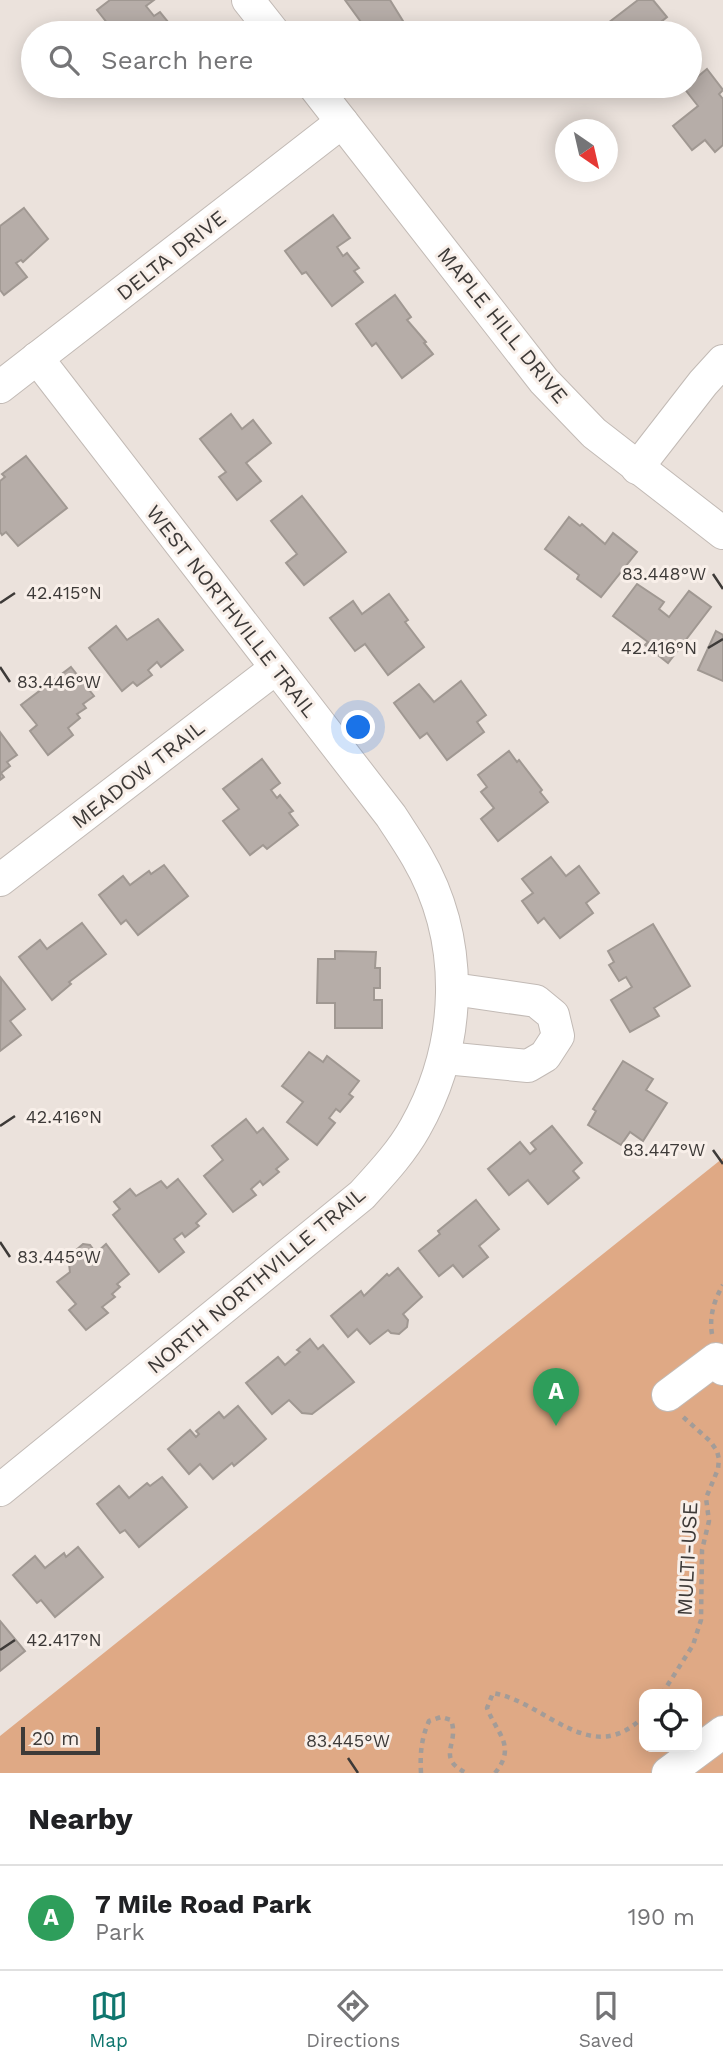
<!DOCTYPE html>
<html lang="en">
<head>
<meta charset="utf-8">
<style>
  body { margin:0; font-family:"Work Sans",sans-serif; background:#f6f6f6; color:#202124 }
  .controls { position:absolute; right:21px; bottom:21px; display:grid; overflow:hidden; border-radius:14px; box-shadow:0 4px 18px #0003 }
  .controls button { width:63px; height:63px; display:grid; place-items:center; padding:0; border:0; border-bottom:2px solid #e0e0e0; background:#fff; color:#202124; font:35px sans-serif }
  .compass { position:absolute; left:555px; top:119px; width:63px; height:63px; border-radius:50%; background:#fff; box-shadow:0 4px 18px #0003; rotate:146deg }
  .scale { position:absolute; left:21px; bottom:18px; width:79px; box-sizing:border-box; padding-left:7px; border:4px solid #3d3a38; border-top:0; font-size:19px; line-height:24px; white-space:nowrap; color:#3d3a38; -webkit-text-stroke:5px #f8efe9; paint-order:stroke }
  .you { position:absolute; left:359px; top:728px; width:24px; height:24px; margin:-18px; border:5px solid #fff; border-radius:50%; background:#1a73e8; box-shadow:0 0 0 10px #1a73e833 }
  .badge { display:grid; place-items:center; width:46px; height:46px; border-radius:50%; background:#0f766e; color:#fff; font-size:23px; font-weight:700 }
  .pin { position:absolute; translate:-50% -58px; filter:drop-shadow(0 2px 4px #0008) }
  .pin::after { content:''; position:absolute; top:37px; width:24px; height:21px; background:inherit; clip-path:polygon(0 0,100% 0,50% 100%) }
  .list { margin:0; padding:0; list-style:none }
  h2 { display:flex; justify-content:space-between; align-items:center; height:91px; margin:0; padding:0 28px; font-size:30px }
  h2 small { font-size:23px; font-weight:400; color:#757577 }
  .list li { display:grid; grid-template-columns:46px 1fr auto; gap:21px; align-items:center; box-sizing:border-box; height:105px; padding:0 28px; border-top:2px solid #e0e0e0 }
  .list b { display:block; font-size:26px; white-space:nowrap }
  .list p { margin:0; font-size:23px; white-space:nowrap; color:#757577 }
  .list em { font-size:23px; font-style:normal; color:#757577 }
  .icon { flex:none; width:38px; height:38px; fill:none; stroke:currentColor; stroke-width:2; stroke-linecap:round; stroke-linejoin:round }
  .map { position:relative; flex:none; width:723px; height:1773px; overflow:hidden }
  .search { position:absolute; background:#fff; box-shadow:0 4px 18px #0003; left:21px; right:21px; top:21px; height:77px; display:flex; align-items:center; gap:18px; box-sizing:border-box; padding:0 24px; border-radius:38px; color:#757577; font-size:26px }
  .sheet { height:196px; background:#fff }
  nav { display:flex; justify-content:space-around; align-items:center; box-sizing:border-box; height:98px; border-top:2px solid #e0e0e0; background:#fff; font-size:19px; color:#757577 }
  nav a { display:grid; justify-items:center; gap:4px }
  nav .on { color:#0f766e }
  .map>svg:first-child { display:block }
  .green { fill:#dfa985; fill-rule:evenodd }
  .building { fill:#b6ada8; stroke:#a09892; stroke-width:2 }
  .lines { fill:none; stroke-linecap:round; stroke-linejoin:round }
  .minor-casing { stroke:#c2bab5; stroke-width:34 }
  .path { stroke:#a39c98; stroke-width:4.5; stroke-dasharray:5 5; stroke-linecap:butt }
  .minor { stroke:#fff; stroke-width:32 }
  .ticks { fill:none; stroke:#3d3a38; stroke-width:2.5 }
  .labels { text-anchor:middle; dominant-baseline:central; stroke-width:6; stroke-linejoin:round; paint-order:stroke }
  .street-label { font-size:21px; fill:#3d3a38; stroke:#f8efe9 }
  .ticks-label { font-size:18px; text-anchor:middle; fill:#3d3a38; stroke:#f8efe9; stroke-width:6; stroke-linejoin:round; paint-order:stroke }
</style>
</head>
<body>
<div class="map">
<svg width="723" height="1773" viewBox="0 0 723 1773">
  <rect width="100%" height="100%" fill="#ebe2dc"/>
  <path class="green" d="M723 1158V1773H0V1736ZM644 1694H697V1747H644Z"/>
  <g class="building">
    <polygon points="110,0 154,0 146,6 154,16 160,12 177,33 115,33 97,10"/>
    <polygon points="345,0 390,0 403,21 386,33 369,33"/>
    <polygon points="638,0 653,0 667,17 647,33 595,33"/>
    <polygon points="707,69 723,90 719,94 723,99 723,145 715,152 705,140 692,150 673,126 698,106 684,88 690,86 690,83"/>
    <polygon points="24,208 48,239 23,262 21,260 16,263 27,277 4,295 0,290 0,226"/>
    <polygon points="333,215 350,238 337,247 343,256 347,253 359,268 354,271 363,282 332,306 306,272 302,274 285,251"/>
    <polygon points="395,295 411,317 407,320 426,342 424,343 433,354 402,378 376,343 372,346 356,324"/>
    <polygon points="231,414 242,429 253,420 271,443 246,463 261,481 237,500 219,477 226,472 200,439"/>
    <polygon points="26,456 67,508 18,546 6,532 2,535 0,532 0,481 5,477 2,474"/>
    <polygon points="302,496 346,552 304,585 286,563 297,554 271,521"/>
    <polygon points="569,517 580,526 582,524 605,544 613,533 637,552 601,597 577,579 579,575 545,549"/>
    <polygon points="637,584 664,602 659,609 669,617 689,591 711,607 668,663 645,645 648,642 613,616"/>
    <polygon points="389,594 408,620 405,622 424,647 388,675 365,644 355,651 330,618 353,601 362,614"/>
    <polygon points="158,619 183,650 161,667 157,662 148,670 152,675 137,686 133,682 122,691 89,648 116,626 127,640"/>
    <polygon points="716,631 723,635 723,681 698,670"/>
    <polygon points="71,667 94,696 83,704 86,708 77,714 80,718 68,728 73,735 48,755 30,731 37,725 21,705"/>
    <polygon points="461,681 486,715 477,722 484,732 447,760 427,733 420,738 394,703 419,684 434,702"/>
    <polygon points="0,732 17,755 7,762 10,766 1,773 4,777 0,780"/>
    <polygon points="509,751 517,762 519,760 542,790 540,792 548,802 498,841 481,819 494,808 481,792 487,787 478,775"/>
    <polygon points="262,759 280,783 271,790 277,798 280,795 293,811 289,813 298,825 267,849 263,845 250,855 223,821 239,809 223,789"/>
    <polygon points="551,857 566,876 579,866 599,893 586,903 593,913 560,938 544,918 538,923 522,901 533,893 522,879"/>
    <polygon points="164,865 188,896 138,935 126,920 121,924 99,895 123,876 130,885 149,871 151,874"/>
    <polygon points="82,923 106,954 69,982 71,984 52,1000 19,957 40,940 47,949"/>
    <polygon points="653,924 690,986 654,1008 659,1016 630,1032 611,1000 632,987 626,977 619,981 609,965 614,962 608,951"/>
    <polygon points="335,951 376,952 375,968 380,968 380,988 374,988 374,1000 382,1000 382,1028 335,1028 335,1003 317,1003 318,959 335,959"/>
    <polygon points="1,978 25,1009 10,1021 21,1035 0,1051"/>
    <polygon points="309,1052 323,1062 327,1056 359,1081 349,1094 353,1097 340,1112 336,1109 329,1118 335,1123 317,1145 287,1122 303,1102 282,1086"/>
    <polygon points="623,1061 653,1079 646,1090 667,1103 643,1141 630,1132 621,1145 588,1125 596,1111 593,1109"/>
    <polygon points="246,1119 257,1133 263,1128 288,1159 276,1169 279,1172 263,1185 260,1181 251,1189 256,1195 233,1212 204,1176 223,1160 212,1146"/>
    <polygon points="552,1126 582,1163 573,1171 579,1178 548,1204 528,1180 509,1195 488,1169 520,1142 530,1154 536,1149 531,1143"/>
    <polygon points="178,1179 206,1214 196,1223 199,1226 185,1237 182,1233 174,1239 184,1252 159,1272 113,1215 120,1209 114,1202 130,1189 136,1196 161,1181 167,1188"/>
    <polygon points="476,1200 499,1229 479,1246 488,1257 463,1277 453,1265 439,1276 419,1251 440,1234 438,1231"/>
    <polygon points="83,1244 90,1245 96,1253 106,1244 129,1274 117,1284 120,1287 112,1294 115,1297 102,1307 108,1313 86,1330 69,1310 76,1304 57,1282 70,1272 69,1264 76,1259 75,1251"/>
    <polygon points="398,1268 422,1297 403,1314 408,1320 407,1327 399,1334 391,1333 388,1330 370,1344 357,1329 348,1337 331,1316 361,1291 364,1296 387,1274 389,1276"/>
    <polygon points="310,1339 318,1349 323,1345 354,1382 312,1414 302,1413 289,1400 272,1414 246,1383 278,1357 285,1365 300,1352 297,1350"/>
    <polygon points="238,1406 266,1439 234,1466 232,1463 213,1479 200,1464 189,1474 168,1449 190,1430 196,1437 199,1434 196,1431 219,1412 224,1418"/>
    <polygon points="162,1477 187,1507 139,1547 125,1530 120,1533 97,1504 119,1486 129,1498 147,1483 150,1486"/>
    <polygon points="78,1547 103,1577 55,1617 41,1600 37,1603 13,1575 35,1556 45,1568 64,1553 66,1557"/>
    <polygon points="0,1621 25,1651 0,1671"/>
  </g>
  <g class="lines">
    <defs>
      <g id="minor">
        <polyline points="248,0 274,33"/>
        <polyline points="314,86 544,381 594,433 723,533"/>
        <polyline points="0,387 342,122"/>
        <polyline points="637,468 703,383 723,361"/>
        <polyline points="0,880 276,668"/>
        <polyline points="445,1058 528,1066 545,1056 558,1036 553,1015 536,1001 453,989"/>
        <polyline points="668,1395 716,1359 723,1369"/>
        <path d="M0 1490 362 1195C381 1174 401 1153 415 1128 462 1045 466 941 417 857 409 843 400 830 391 816L37 358"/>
        <polyline points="668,1773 723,1732"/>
      </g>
    </defs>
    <use href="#minor" class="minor-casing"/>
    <g class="path">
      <path d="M712 1334C709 1317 714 1300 723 1285"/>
      <polyline points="662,1694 693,1645 701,1620 702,1550 709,1521 706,1498 718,1469 719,1459 717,1451 710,1441 682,1416"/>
      <path d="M421 1773C420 1754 421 1739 429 1721L441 1717 451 1720C460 1744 435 1757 466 1773"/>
      <path d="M495 1773C517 1746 497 1734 487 1708L493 1693C546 1702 591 1770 644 1716"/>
    </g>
    <use href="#minor" class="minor"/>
  </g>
  <path class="ticks" d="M713 574 723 589M0 603 15 593M708 648 723 639M0 667 10 682M0 1126 15 1116M713 1150 723 1164M0 1242 10 1257M0 1650 15 1640M348 1758 358 1773"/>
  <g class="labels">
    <g class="street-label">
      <text transform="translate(171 255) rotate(-38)">DELTA DRIVE</text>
      <text transform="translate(503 325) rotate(51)">MAPLE HILL DRIVE</text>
      <text transform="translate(232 611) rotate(52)">WEST NORTHVILLE TRAIL</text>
      <text transform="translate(138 774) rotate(-38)">MEADOW TRAIL</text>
      <text transform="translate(256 1280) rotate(-40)">NORTH NORTHVILLE TRAIL</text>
      <text transform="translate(687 1559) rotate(-87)">MULTI-USE</text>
    </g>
  </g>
  <g class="ticks-label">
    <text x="664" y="580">83.448°W</text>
    <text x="64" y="599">42.415°N</text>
    <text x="659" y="654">42.416°N</text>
    <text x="59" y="688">83.446°W</text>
    <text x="64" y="1123">42.416°N</text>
    <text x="664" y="1156">83.447°W</text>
    <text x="59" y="1263">83.445°W</text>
    <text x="64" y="1646">42.417°N</text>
    <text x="348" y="1747">83.445°W</text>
  </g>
</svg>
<div class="controls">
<button><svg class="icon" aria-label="locate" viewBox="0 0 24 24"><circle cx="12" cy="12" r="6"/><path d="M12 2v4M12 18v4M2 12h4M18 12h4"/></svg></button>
</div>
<svg class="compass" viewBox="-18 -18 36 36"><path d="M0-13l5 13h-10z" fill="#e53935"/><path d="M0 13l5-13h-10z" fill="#757577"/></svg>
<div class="scale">20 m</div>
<div class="you"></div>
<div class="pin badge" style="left:556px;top:1426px;background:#2e9e5b">A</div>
<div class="search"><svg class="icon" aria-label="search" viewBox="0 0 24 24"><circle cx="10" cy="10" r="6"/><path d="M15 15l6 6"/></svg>Search here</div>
</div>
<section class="sheet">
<h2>Nearby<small></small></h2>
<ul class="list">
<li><span class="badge" style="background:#2e9e5b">A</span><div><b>7 Mile Road Park</b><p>Park</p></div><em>190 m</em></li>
</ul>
</section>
<nav>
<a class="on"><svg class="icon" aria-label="map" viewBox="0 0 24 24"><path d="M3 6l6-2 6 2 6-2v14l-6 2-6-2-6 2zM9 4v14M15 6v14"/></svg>Map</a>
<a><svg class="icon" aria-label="directions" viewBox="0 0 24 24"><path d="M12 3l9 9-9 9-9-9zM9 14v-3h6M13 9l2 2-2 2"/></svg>Directions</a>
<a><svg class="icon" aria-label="saved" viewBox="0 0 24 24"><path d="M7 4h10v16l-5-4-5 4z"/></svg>Saved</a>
</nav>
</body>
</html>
